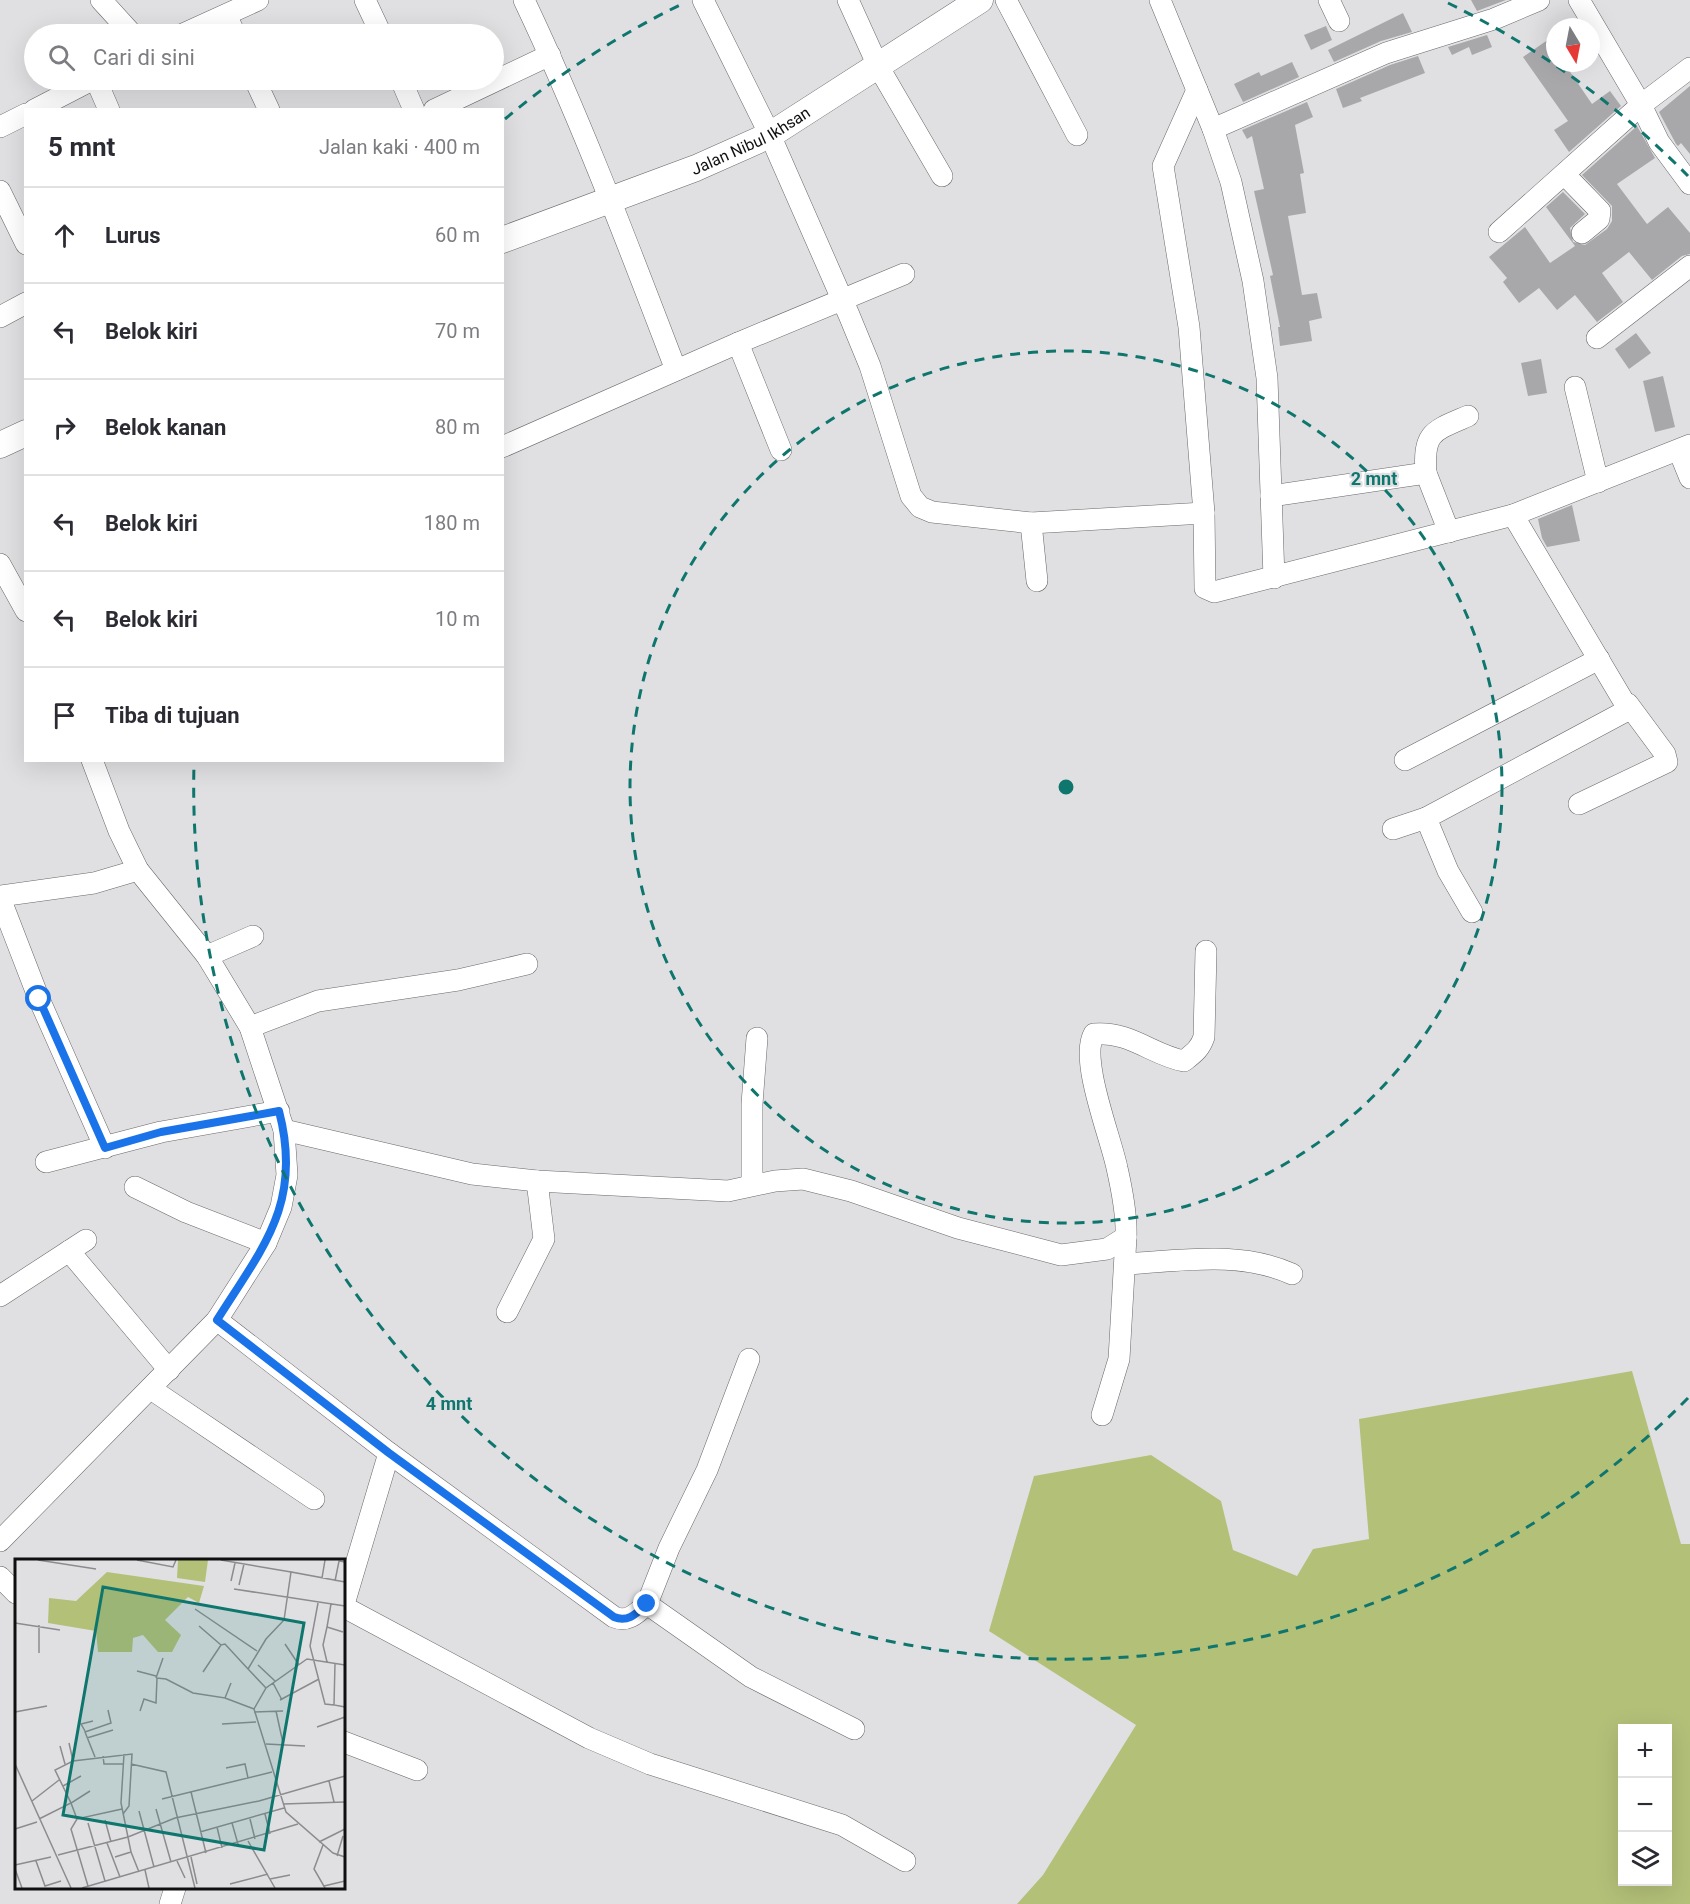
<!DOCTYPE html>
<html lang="id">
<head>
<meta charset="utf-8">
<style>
  body { margin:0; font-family:Roboto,sans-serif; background:#f2f2f3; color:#2b2b33 }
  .controls { position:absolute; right:18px; bottom:18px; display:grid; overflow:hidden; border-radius:0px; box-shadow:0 6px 24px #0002 }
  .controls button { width:54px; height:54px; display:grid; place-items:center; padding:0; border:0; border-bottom:2px solid #e1e1e2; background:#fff; color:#2b2b33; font:30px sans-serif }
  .compass { position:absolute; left:1546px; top:18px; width:54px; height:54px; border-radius:50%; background:#fff; box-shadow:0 6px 24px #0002; rotate:170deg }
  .stop { position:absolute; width:18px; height:18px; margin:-14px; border:4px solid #1a73e8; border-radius:50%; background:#fff }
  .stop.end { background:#1a73e8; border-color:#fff; box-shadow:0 2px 6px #0008 }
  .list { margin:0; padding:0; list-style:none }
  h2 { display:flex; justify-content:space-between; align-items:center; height:78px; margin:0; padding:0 24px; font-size:26px }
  h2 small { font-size:20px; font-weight:400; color:#7c7c81 }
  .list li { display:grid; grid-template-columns:39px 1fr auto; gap:18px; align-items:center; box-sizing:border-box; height:96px; padding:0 24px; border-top:2px solid #e1e1e2 }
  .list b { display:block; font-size:22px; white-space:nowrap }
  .list em { font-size:20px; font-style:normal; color:#7c7c81 }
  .icon { flex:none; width:33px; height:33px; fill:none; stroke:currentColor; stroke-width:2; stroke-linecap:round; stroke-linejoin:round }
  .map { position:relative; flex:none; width:1690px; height:1904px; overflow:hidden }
  .search { position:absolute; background:#fff; box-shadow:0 6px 24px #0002; left:24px; top:24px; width:480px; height:66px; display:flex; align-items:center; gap:15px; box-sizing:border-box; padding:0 21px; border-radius:33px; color:#7c7c81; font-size:22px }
  .panel { position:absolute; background:#fff; box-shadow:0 6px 24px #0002; left:24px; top:108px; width:480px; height:654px; border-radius:0px }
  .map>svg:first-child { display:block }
  .green { fill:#b3c078; fill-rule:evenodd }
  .building { fill:#a8a8ab }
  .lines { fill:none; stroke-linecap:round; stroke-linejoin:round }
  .minor-casing { stroke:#68686b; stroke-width:22 }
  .tertiary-casing { stroke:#68686b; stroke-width:27 }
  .minor { stroke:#fff; stroke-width:21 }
  .tertiary { stroke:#fff; stroke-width:26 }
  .route { stroke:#1a73e8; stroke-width:8 }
  .ring { fill:none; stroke:#0f766e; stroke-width:3; stroke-dasharray:10 8 }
  .labels { text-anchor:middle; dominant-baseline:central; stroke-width:4.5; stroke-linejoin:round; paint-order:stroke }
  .street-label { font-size:16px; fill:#0f0f10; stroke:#e0e0e3 }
  .inset-road { fill:none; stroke:#8c8c8f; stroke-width:1.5 }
  .view { fill:#0f766e; fill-opacity:0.15; stroke:#0f766e; stroke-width:3 }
  .inset-edge { fill:none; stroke:#0f0f10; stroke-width:3 }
  .centre { fill:#0f766e; stroke:#e0e0e3; stroke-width:3 }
  .ring-label { font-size:18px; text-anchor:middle; font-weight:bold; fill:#0f766e; stroke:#e0e0e3; stroke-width:4.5; stroke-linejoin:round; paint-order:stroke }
</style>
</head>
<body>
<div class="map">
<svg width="1690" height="1904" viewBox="0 0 1690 1904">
  <rect width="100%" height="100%" fill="#e0e0e3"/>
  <path class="green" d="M1632 1371 1681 1544H1690V1904H1017L1043 1875 1136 1725 989 1631 1034 1476 1151 1455 1221 1501 1233 1550 1297 1576 1313 1549 1369 1539 1359 1419ZM1622 1728H1668V1882H1622Z"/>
  <g class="building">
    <polygon points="1471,0 1506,0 1477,11"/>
    <polygon points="1403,13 1412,32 1381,41 1334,62 1328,50"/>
    <polygon points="1326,26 1332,40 1311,50 1304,35"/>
    <polygon points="1487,35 1492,47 1472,55 1469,47 1452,55 1448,47"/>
    <polygon points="1555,35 1555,63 1564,63 1592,104 1610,91 1621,106 1569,152 1554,130 1568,121 1523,57"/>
    <polygon points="1418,56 1425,73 1360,98 1362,101 1343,108 1336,89 1390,65"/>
    <polygon points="1292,62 1299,77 1243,102 1234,84 1259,72 1261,76"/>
    <polygon points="1690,86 1690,154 1681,143 1678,146 1676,144 1659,112"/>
    <polygon points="1307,102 1313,117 1295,125 1304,173 1300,174 1306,213 1288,216 1302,295 1317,293 1322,318 1309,321 1312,341 1280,346 1278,327 1280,327 1270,276 1273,275 1254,191 1264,189 1252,136 1247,139 1242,130"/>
    <polygon points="1637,126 1655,158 1617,184 1647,224 1668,207 1690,233 1690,254 1682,256 1652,280 1629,252 1602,273 1623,302 1597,322 1575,295 1557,310 1539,288 1519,303 1503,282 1507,278 1489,257 1525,227 1550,263 1575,246 1546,207 1563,192 1585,214 1570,228 1573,242 1585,245 1607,229 1612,221 1612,206 1582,175"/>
    <polygon points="1636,333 1651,353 1629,369 1615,349"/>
    <polygon points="1541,359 1547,393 1528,396 1521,363"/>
    <polygon points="1663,376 1675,427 1655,432 1643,381"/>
    <polygon points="1572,505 1580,541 1547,547 1542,538 1538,519"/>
  </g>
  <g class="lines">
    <defs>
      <g id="minor">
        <polyline points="101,0 132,34"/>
        <polyline points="365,0 381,34"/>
        <path d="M524 0C581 120 628 245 676 370"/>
        <polyline points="703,0 770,135 849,315 870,366 911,496 920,507 932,512 1031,523 1204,513"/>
        <polyline points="848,0 878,66 942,176"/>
        <polyline points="1006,0 1077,135"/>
        <polyline points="1160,0 1213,129 1231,182 1253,281 1267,378 1274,578"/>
        <polyline points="1329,0 1339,21"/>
        <polyline points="226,15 235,34"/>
        <polyline points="183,34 258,0"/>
        <polyline points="1690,68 1641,105 1659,142 1690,184"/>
        <polyline points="96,80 109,110"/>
        <polyline points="255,80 269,110"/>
        <polyline points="401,80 414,110"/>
        <polyline points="1197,90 1163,166 1189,327 1204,513 1205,588 1214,592 1513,515 1690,445"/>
        <polyline points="34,110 92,80"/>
        <polyline points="434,110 550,55"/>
        <polyline points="0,127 26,114"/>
        <polyline points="1213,129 1386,53 1494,19 1539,0"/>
        <polyline points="1565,175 1600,211 1599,219 1582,233"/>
        <polyline points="0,191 26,244"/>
        <polyline points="1499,232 1641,105 1579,0"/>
        <polyline points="0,317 26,303"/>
        <polyline points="1597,338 1690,266"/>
        <polyline points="738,343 781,450"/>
        <polyline points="1575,387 1598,482"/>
        <polyline points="502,447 738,343 904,274"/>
        <polyline points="1679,451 1690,478"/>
        <path d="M1426 473C1423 432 1433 431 1468 416"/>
        <polyline points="1271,496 1426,473 1449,532"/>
        <polyline points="1031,523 1037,581"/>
        <polyline points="0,564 26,611"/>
        <polyline points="1405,760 1599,659"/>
        <polyline points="1579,804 1667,762 1665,754 1628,704"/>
        <polyline points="1393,829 1426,818"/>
        <polyline points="0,896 94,883 138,870"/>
        <polyline points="0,898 39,999 105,1148"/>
        <polyline points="1472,912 1448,871 1426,818 1626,711 1627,707 1513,515"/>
        <polyline points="207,956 253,936"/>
        <polyline points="250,1027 318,1001 458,980 527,964"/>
        <polyline points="284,1130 472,1174 537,1181"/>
        <polyline points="46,1162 161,1132 279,1111"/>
        <polyline points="752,1185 752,1104 757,1038"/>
        <polyline points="135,1187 186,1212 266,1243"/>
        <polyline points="69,1251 169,1370"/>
        <path d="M1125 1264C1181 1261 1239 1250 1292 1274"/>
        <polyline points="0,1296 86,1240"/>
        <path d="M507 1312 544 1239 537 1181 728 1191 775 1181 803 1179 851 1191 958 1228 1061 1255 1107 1249 1126 1237C1127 1214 1122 1190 1117 1168 1111 1138 1079 1059 1094 1034 1130 1031 1152 1055 1184 1061 1194 1053 1200 1049 1204 1037L1206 951"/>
        <polyline points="217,1320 389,1453 344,1604"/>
        <polyline points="151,1389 314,1499"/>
        <polyline points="1102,1415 1119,1359 1126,1237"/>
        <path d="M389 1453 614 1617C628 1623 637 1613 647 1604L751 1677 854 1729"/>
        <polyline points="0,1541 217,1320 266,1243 281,1207 287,1175 284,1130 250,1027 207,956 138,870 119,831 92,760"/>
        <polyline points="0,1577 16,1593"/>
        <polyline points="647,1604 669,1548 707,1470 749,1359"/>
        <polyline points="344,1607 589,1738 650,1764 842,1825 905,1861"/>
        <polyline points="344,1742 417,1770"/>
        <polyline points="170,1904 175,1888"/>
      </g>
      <g id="tertiary">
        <path id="s1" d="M502 240 696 168 770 135 980 0"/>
        <polyline points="0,445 26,433"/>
      </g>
    </defs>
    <use href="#minor" class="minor-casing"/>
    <use href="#tertiary" class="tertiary-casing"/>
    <use href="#minor" class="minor"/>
    <use href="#tertiary" class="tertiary"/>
  </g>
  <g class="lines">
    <path class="route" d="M39 999 105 1148 161 1132 279 1111C303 1203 263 1247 217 1320L389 1453 614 1617C628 1623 637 1613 647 1604"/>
  </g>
  <g class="ring">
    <circle cx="1066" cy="787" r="436"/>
    <path d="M1688 1398A872 872 0 0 1 194 764M505 119A872 872 0 0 1 684 3M1448 3A872 872 0 0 1 1688 176"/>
  </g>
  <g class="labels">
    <g class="street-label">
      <text stroke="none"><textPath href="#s1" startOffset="268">Jalan Nibul Ikhsan</textPath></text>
    </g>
  </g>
  <g transform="translate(15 1559)">
    <rect width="330" height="330" fill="#e0e0e3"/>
    <path d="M163 1H193L190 23 162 19ZM92 13 189 27 184 44 173 38 150 61 166 76 157 93H143L128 76 118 79 117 93H83L81 72 33 64 34 39 61 42Z" fill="#b3c078"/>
    <path class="inset-road" d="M23 1 81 10M122 1 158 8 161 1M206 1 276 13M307 19 310 1M216 22 220 4M320 22 324 2 330 3M224 26 229 5M219 30 330 47M303 44 295 87 310 145 319 146M316 45 312 68 328 73M180 50 242 92M0 64 45 71M24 66V94M184 67 206 86 210 85 233 110M312 68 308 86 312 103M270 85 284 106M320 104 319 146 330 148M243 106 260 122M330 106 292 100 251 129 239 150 271 253 318 294 330 298M122 112 141 117M188 113 206 86M141 119 148 99M258 124 267 141M251 129 233 110 251 80 269 61 276 13 330 23M210 139 239 150M265 141 304 120M125 152 129 140 141 144 142 119 151 120 178 134 210 139 216 124M261 152 268 184M0 153 32 147M239 153 268 152M207 165 241 163M302 168 330 158M70 172 66 165 78 162M72 179 98 171M54 184 58 202M251 185 290 187M45 187 50 205M109 195 106 244 116 293M88 197 89 205H108M80 198 70 173 96 164 93 151M0 205 56 329M116 205 151 213 180 329M211 209 230 205 233 219M314 222 319 243M48 227 66 217M75 232 56 244 62 260 107 250M176 233 191 294M147 240 257 213M17 242 44 221M268 245 330 243M141 250 156 303M124 252 139 308M250 255 255 275M24 260 56 244 40 211 58 202 117 195 114 247 108 255M62 260 56 270 73 327M235 260 240 280M90 261 96 283M73 264 90 322M217 264 223 285M202 268 207 289M0 270 22 263M185 273 269 249M233 282 260 329M304 283 330 270M92 284 105 318M308 286 299 310 310 329M43 296 113 278 160 259 244 242 330 217M322 297 328 277M100 298 116 293 124 313M176 298 182 325M21 302 30 327 46 322M162 302 170 319M0 306 36 298M0 310 7 329M130 311 134 329M255 320 275 316M215 325 253 315M309 327 330 322M67 329 283 265"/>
    <path class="view" d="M88 28 289 64 249 291 48 256Z"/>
    <rect width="330" height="330" class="inset-edge"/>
  </g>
  <circle cx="1066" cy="787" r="9" class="centre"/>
  <g class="ring-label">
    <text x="1374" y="485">2 mnt</text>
    <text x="449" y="1410">4 mnt</text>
  </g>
</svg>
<div class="controls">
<button>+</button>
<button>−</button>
<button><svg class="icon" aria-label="layers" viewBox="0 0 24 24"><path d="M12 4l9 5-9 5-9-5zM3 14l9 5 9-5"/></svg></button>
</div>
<svg class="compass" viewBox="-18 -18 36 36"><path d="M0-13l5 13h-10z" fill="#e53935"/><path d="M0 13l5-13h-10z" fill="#7c7c81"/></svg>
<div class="stop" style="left:39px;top:999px"></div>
<div class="stop end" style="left:647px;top:1604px"></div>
<div class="search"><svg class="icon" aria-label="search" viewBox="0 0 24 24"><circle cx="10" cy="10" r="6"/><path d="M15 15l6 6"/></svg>Cari di sini</div>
<section class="panel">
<h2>5 mnt<small>Jalan kaki · 400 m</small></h2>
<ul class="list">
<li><svg class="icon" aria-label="ahead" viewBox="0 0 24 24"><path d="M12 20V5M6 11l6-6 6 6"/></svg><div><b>Lurus</b></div><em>60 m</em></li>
<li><svg class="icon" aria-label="left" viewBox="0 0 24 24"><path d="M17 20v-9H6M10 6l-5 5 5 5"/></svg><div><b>Belok kiri</b></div><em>70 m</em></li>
<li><svg class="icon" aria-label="right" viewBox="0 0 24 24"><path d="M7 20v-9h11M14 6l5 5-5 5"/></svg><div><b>Belok kanan</b></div><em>80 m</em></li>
<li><svg class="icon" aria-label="left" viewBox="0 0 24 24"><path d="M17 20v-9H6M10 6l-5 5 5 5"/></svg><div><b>Belok kiri</b></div><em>180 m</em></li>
<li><svg class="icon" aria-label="left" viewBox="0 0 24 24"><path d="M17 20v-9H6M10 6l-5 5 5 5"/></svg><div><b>Belok kiri</b></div><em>10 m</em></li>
<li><svg class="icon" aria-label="arrive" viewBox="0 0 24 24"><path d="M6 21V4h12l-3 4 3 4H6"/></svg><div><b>Tiba di tujuan</b></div></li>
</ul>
</section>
</div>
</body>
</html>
